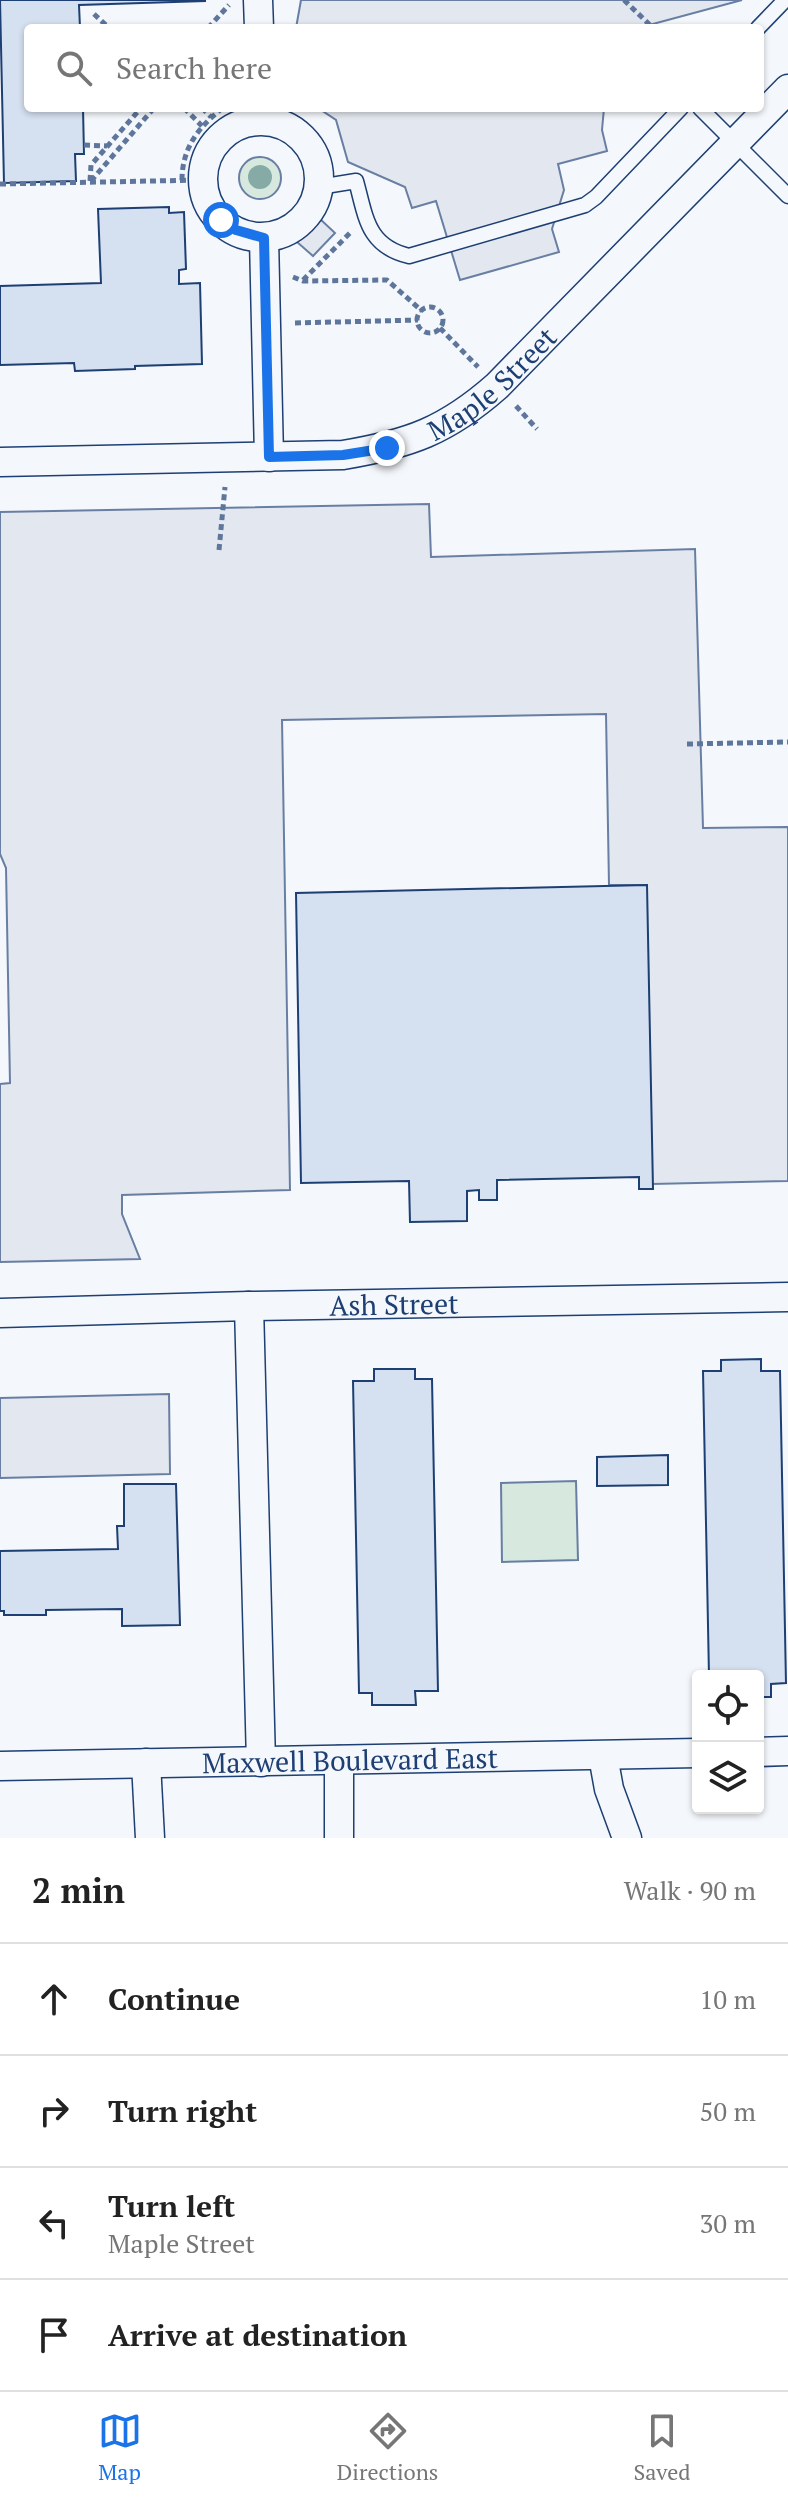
<!DOCTYPE html>
<html lang="en">
<head>
<meta charset="utf-8">
<style>
  body { margin:0; font-family:"PT Serif",serif; background:#f6f6f6; color:#222 }
  .controls { position:absolute; right:24px; bottom:24px; display:grid; overflow:hidden; border-radius:8px; box-shadow:0 2px 6px #0004 }
  .controls button { width:72px; height:72px; display:grid; place-items:center; padding:0; border:0; border-bottom:2px solid #e0e0e0; background:#fff; color:#222; font:40px sans-serif }
  .stop { position:absolute; width:24px; height:24px; margin:-18px; border:6px solid #1a73e8; border-radius:50%; background:#fff }
  .stop.end { background:#1a73e8; border-color:#fff; box-shadow:0 2px 8px #0008 }
  .list { margin:0; padding:0; list-style:none }
  h2 { display:flex; justify-content:space-between; align-items:center; height:104px; margin:0; padding:0 32px; font-size:34px }
  h2 small { font-size:26px; font-weight:400; color:#767676 }
  .list li { display:grid; grid-template-columns:52px 1fr auto; gap:24px; align-items:center; box-sizing:border-box; height:112px; padding:0 32px; border-top:2px solid #e0e0e0 }
  .list b { display:block; font-size:30px; white-space:nowrap }
  .list p { margin:0; font-size:26px; white-space:nowrap; color:#767676 }
  .list em { font-size:26px; font-style:normal; color:#767676 }
  .icon { flex:none; width:44px; height:44px; fill:none; stroke:currentColor; stroke-width:2; stroke-linecap:round; stroke-linejoin:round }
  .map { position:relative; flex:none; width:788px; height:1838px; overflow:hidden }
  .search { position:absolute; background:#fff; box-shadow:0 2px 6px #0004; left:24px; right:24px; top:24px; height:88px; display:flex; align-items:center; gap:20px; box-sizing:border-box; padding:0 28px; border-radius:8px; color:#767676; font-size:30px }
  .sheet { height:552px; background:#fff }
  nav { display:flex; justify-content:space-around; align-items:center; box-sizing:border-box; height:112px; border-top:2px solid #e0e0e0; background:#fff; font-size:22px; color:#767676 }
  nav a { display:grid; justify-items:center; gap:4px }
  nav .on { color:#1a73e8 }
  .map>svg:first-child { display:block }
  .green { fill:#d7e8df; stroke:#687fa3; stroke-width:2 }
  .parking { fill:#e3e8f0; stroke:#687fa3; stroke-width:2 }
  .building { fill:#d5e0f0; stroke:#1d3f73; stroke-width:2 }
  .lines { fill:none; stroke-linecap:round; stroke-linejoin:round }
  .lane-casing { stroke:#1d3f73; stroke-width:17 }
  .street-casing { stroke:#1d3f73; stroke-width:31 }
  .path { stroke:#5e769c; stroke-width:5; stroke-dasharray:6 4; stroke-linecap:butt }
  .lane { stroke:#f4f7fb; stroke-width:14 }
  .street { stroke:#f4f7fb; stroke-width:28 }
  .tree { fill:#86aba6 }
  .route { stroke:#1a73e8; stroke-width:10 }
  .labels { text-anchor:middle; dominant-baseline:central; stroke-width:6; stroke-linejoin:round; paint-order:stroke }
  .street-label { font-size:28px; fill:#1d3f73; stroke:#f4f7fb }
</style>
</head>
<body>
<div class="map">
<svg width="788" height="1838" viewBox="0 0 788 1838">
  <rect width="100%" height="100%" fill="#f4f7fb"/>
  <g class="green">
    <circle cx="260" cy="178" r="21"/>
    <polygon points="576,1481 578,1560 502,1562 501,1483"/>
  </g>
  <g class="parking">
    <polygon points="301,0 742,0 638,28 296,28"/>
    <polygon points="318,108 604,108 602,130 607,151 558,164 564,190 552,229 559,252 460,280 436,201 412,208 405,187 348,162 336,120"/>
    <polygon points="319,218 335,233 313,256 297,242"/>
    <polygon points="429,504 431,557 695,549 703,828 788,827 788,1181 652,1184 646,885 609,885 606,714 282,720 290,1190 122,1195 122,1214 140,1259 0,1262 0,1084 10,1083 6,868 0,854 0,512"/>
    <polygon points="169,1394 170,1474 0,1478 0,1398"/>
  </g>
  <g class="building">
    <polygon points="0,0 205,0 205,1 79,5 80,28 28,28 28,108 83,108 84,154 75,154 76,181 4,183"/>
    <polygon points="169,207 169,213 184,212 186,269 179,270 179,284 200,283 202,364 135,366 135,369 75,371 74,363 0,365 0,286 101,283 98,209"/>
    <polygon points="647,885 653,1189 639,1189 639,1177 497,1180 497,1200 479,1200 479,1190 467,1191 467,1221 410,1222 409,1181 301,1183 296,893"/>
    <polygon points="761,1359 761,1371 780,1371 786,1683 771,1684 771,1697 758,1697 758,1676 709,1676 703,1371 721,1371 721,1360"/>
    <polygon points="374,1369 415,1369 415,1379 432,1379 438,1691 415,1691 416,1705 372,1705 372,1693 359,1693 353,1381 374,1381"/>
    <polygon points="668,1455 668,1485 597,1486 597,1457"/>
    <polygon points="124,1484 176,1484 180,1625 122,1626 122,1609 46,1610 46,1615 4,1615 4,1611 0,1611 0,1551 118,1549 117,1526 124,1526"/>
  </g>
  <g class="lines">
    <defs>
      <g id="lane">
        <polyline points="758,28 785,0"/>
        <polyline points="700,108 788,196"/>
        <path d="M319 187 356 181C366 217 367 246 409 256L585 205 596 197 681 108"/>
      </g>
      <g id="street">
        <polyline points="258,0 259,28"/>
        <circle cx="261" cy="179" r="58"/>
        <polyline points="264,238 269,457"/>
        <path id="s1" d="M0 462 343 455C409 444 446 431 497 386L788 89"/>
        <polyline points="249,1306 261,1762"/>
        <path id="s2" d="M0 1313 249 1306 788 1297"/>
        <polyline points="758,1752 788,1751"/>
        <polyline points="603,1756 609,1789 627,1838"/>
        <polyline points="339,1760 339,1838"/>
        <polyline points="146,1763 150,1838"/>
        <path id="s3" d="M0 1766 698 1753"/>
      </g>
    </defs>
    <use href="#lane" class="lane-casing"/>
    <use href="#street" class="street-casing"/>
    <g class="path">
      <polyline points="624,0 653,28"/>
      <polyline points="94,14 109,28"/>
      <polyline points="208,28 229,5"/>
      <polyline points="184,108 202,126"/>
      <polyline points="202,108 211,117"/>
      <polyline points="84,145 107,146"/>
      <path d="M182 180C182 148 199 126 223 108"/>
      <polyline points="90,181 91,165 141,108"/>
      <polyline points="91,181 154,108"/>
      <polyline points="0,184 203,180"/>
      <polyline points="293,277 303,281 387,280 422,311"/>
      <polyline points="303,280 350,233"/>
      <circle cx="430" cy="320" r="13"/>
      <polyline points="295,323 418,320"/>
      <polyline points="440,328 478,367"/>
      <polyline points="516,406 537,429"/>
      <polyline points="219,550 225,487"/>
      <polyline points="687,744 788,742"/>
    </g>
    <use href="#lane" class="lane"/>
    <use href="#street" class="street"/>
  </g>
  <circle class="tree" cx="260" cy="177" r="12"/>
  <g class="lines">
    <polyline class="route" points="221,220 236,230 264,238 269,457 343,455 387,448"/>
  </g>
  <g class="labels">
    <g class="street-label">
      <text stroke="none"><textPath href="#s1" startOffset="512">Maple Street</textPath></text>
      <text stroke="none"><textPath href="#s2" startOffset="394">Ash Street</textPath></text>
      <text stroke="none"><textPath href="#s3" startOffset="350">Maxwell Boulevard East</textPath></text>
    </g>
  </g>
</svg>
<div class="controls">
<button><svg class="icon" aria-label="locate" viewBox="0 0 24 24"><circle cx="12" cy="12" r="6"/><path d="M12 2v4M12 18v4M2 12h4M18 12h4"/></svg></button>
<button><svg class="icon" aria-label="layers" viewBox="0 0 24 24"><path d="M12 4l9 5-9 5-9-5zM3 14l9 5 9-5"/></svg></button>
</div>
<div class="stop" style="left:221px;top:220px"></div>
<div class="stop end" style="left:387px;top:448px"></div>
<div class="search"><svg class="icon" aria-label="search" viewBox="0 0 24 24"><circle cx="10" cy="10" r="6"/><path d="M15 15l6 6"/></svg>Search here</div>
</div>
<section class="sheet">
<h2>2 min<small>Walk · 90 m</small></h2>
<ul class="list">
<li><svg class="icon" aria-label="ahead" viewBox="0 0 24 24"><path d="M12 20V5M6 11l6-6 6 6"/></svg><div><b>Continue</b></div><em>10 m</em></li>
<li><svg class="icon" aria-label="right" viewBox="0 0 24 24"><path d="M7 20v-9h11M14 6l5 5-5 5"/></svg><div><b>Turn right</b></div><em>50 m</em></li>
<li><svg class="icon" aria-label="left" viewBox="0 0 24 24"><path d="M17 20v-9H6M10 6l-5 5 5 5"/></svg><div><b>Turn left</b><p>Maple Street</p></div><em>30 m</em></li>
<li><svg class="icon" aria-label="arrive" viewBox="0 0 24 24"><path d="M6 21V4h12l-3 4 3 4H6"/></svg><div><b>Arrive at destination</b></div></li>
</ul>
</section>
<nav>
<a class="on"><svg class="icon" aria-label="map" viewBox="0 0 24 24"><path d="M3 6l6-2 6 2 6-2v14l-6 2-6-2-6 2zM9 4v14M15 6v14"/></svg>Map</a>
<a><svg class="icon" aria-label="directions" viewBox="0 0 24 24"><path d="M12 3l9 9-9 9-9-9zM9 14v-3h6M13 9l2 2-2 2"/></svg>Directions</a>
<a><svg class="icon" aria-label="saved" viewBox="0 0 24 24"><path d="M7 4h10v16l-5-4-5 4z"/></svg>Saved</a>
</nav>
</body>
</html>
